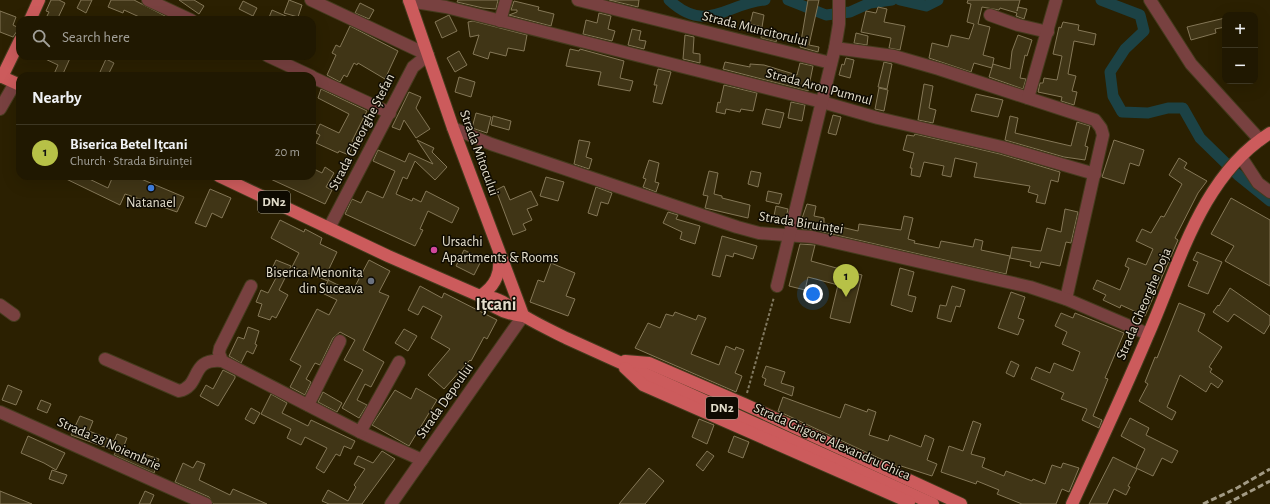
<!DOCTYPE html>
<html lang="en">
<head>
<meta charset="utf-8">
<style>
  body { margin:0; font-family:"Alegreya Sans",sans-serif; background:#28210b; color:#f1f3f6 }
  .controls { position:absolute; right:12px; top:12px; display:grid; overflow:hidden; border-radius:8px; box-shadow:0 4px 16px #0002 }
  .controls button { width:36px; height:36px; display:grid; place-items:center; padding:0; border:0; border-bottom:1px solid #3d3723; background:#201801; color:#f1f3f6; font:20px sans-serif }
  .you { position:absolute; left:813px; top:294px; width:14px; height:14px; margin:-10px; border:3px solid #fff; border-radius:50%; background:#1a73e8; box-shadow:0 0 0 6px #1a73e833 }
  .badge { display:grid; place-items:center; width:26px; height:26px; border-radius:50%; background:#b7c147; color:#111; font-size:13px; font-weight:700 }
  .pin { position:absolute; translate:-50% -33px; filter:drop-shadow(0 1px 2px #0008) }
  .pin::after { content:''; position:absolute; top:21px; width:14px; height:12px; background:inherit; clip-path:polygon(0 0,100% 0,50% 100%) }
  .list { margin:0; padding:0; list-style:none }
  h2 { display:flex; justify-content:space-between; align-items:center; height:52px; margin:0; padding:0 16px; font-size:17px }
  h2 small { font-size:13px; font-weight:400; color:#a2a099 }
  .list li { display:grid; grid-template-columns:26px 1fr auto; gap:12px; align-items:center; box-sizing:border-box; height:56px; padding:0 16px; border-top:1px solid #3d3723 }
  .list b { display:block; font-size:15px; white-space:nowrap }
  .list p { margin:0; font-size:13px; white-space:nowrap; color:#a2a099 }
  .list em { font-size:13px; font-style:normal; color:#a2a099 }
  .icon { flex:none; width:22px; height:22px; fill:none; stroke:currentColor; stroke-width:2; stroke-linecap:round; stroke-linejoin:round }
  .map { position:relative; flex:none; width:1270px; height:504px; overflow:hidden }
  .search { position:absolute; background:#201801; box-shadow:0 4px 16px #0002; left:16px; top:16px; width:300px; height:44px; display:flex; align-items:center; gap:10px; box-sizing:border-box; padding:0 14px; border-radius:12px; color:#a2a099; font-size:15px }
  .panel { position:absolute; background:#201801; box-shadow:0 4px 16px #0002; left:16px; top:72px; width:300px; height:108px; border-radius:12px }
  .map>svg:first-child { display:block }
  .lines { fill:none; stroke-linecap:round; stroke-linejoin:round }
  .canal { stroke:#1c4245; stroke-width:11 }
  .building { fill:#403516; stroke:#847757 }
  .minor-casing { stroke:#453b1d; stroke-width:14 }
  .major-casing { stroke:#453b1d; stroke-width:14 }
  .path { stroke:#80785f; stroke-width:2; stroke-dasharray:3 2; stroke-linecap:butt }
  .minor { stroke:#784140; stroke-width:12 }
  .major { stroke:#cc5b5c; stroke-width:12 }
  .rail { stroke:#a29a84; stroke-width:3; stroke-dasharray:6 3; stroke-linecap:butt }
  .shop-dot { fill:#3f7fe0; stroke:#0f0b02; stroke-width:1.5 }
  .hotel-dot { fill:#d1479c; stroke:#0f0b02; stroke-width:1.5 }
  .worship-dot { fill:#6b7280; stroke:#0f0b02; stroke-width:1.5 }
  .labels { text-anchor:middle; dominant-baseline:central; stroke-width:3; stroke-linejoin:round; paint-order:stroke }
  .shield { fill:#0f0b02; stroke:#a49f8f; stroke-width:1 }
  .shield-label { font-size:13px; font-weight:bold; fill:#e4decc }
  .street-label { font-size:14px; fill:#e4decc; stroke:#0f0b02 }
  .poi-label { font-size:14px; fill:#e4decc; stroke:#0f0b02 }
  .district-label { font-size:18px; font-weight:bold; fill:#e4decc; stroke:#0f0b02 }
</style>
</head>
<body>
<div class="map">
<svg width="1270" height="504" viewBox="0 0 1270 504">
  <rect width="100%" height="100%" fill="#2b2001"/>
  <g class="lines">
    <g class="canal">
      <path d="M669 0C707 35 727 3 765 0"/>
      <polyline points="788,0 826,15 850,12 870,3 892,0"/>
      <polyline points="900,0 926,6 938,0"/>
      <polyline points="1101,0 1140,15 1144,31 1125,49 1110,72 1113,96 1122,112 1148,113 1168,108 1183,108 1200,138 1239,176 1270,201"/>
    </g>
  </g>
  <g class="building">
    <polygon points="51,0 59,0 65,3 57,20 45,20 49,12 46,11"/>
    <polygon points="81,0 92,0 86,13 77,8"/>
    <polygon points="111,0 134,0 173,20 146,20 124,10 123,13 108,7"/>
    <polygon points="179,0 194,0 204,6 199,14"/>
    <polygon points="289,0 302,5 298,17 284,13"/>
    <polygon points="458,0 498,0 496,9 483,8 457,2"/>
    <polygon points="609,0 639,0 638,7"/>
    <polygon points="808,0 819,0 809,45 819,47 818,52 800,47"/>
    <polygon points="968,0 1020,0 1017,11 1018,7 1027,9 1024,19 1016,16 1017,13 1000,8 999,10 982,7 978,24 990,27 983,55 994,58 992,68 974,63 971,72 929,58 932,43 948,47 951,35 969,39 974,24 967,22 971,4 967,3"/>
    <polygon points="243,1 257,8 253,16 239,9"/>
    <polygon points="514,1 539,7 538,10 554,14 551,26 509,15 517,12 517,10 511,10"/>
    <polygon points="360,3 374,10 369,19 355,13"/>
    <polygon points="878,7 887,9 884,22 905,26 900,50 889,48 891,38 861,32 866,11 876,13"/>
    <polygon points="272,10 295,20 268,20"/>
    <polygon points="0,11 16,17 13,25 19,28 13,37 0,32"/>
    <polygon points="753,12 764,15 762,27 750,24"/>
    <polygon points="599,13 611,16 608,29 615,31 612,41 583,34 586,20 597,23"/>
    <polygon points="449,15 457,31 442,38 435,22"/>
    <polygon points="1225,18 1225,27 1215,29 1216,33 1191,40 1187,27"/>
    <polygon points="473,21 527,35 524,51 508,48 506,56 490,52 488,59 473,54 479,35 470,37 468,22"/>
    <polygon points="1063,22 1079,25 1078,30 1096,34 1094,45 1074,41 1068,74 1076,76 1072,91 1077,92 1074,105 1061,101 1062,97 1038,92 1040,83 1043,83 1044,78 1057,80 1062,56 1053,54 1059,27 1061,28"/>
    <polygon points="350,26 398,51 385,79 358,63 357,65 354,63 347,77 344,75 340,82 327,75 336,55 332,53 336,45 340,47"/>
    <polygon points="632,29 641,31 639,40 646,41 644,49 628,45"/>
    <polygon points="762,30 778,33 776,42 761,38"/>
    <polygon points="856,33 868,36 867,45 854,43"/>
    <polygon points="685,35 694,37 693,53 700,54 700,63 683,59"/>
    <polygon points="1018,35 1032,40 1027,56 1025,55 1020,78 1026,79 1023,89 989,77 993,64 1010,69 1012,51"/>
    <polygon points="570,49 579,51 580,49 624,61 620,78 633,81 630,91 598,85 601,72 566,66"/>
    <polygon points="459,51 467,65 455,72 447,58"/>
    <polygon points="39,56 71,56 62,76 54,74 58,65"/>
    <polygon points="846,58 854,60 850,78 839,75 842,64 844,65"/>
    <polygon points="106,59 114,63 108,75 100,72"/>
    <polygon points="725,62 750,67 750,64 764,65 797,75 800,63 813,66 808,91 723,69"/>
    <polygon points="884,62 892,64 887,89 878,87"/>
    <polygon points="658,69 671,72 662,104 653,102 657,85 654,85"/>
    <polygon points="459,77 475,82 471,97 455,92"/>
    <polygon points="924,84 933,86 929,108 936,110 933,123 918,120"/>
    <polygon points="724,85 757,93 753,111 741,109 740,112 726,109 725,114 716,112 718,102 720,103"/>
    <polygon points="879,88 888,90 884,111 875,109"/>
    <polygon points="321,89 367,111 352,141 354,142 349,155 339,151 338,153 316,143 320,135 316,133 320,124 339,133 349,114 318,98"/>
    <polygon points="409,92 421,97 416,108 430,129 416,138 404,120 400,130 392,127"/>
    <polygon points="976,94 1003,100 998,117 971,111"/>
    <polygon points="791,102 805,105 802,121 788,118"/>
    <polygon points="766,109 784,113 780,128 762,124"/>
    <polygon points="476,113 491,117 487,133 472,128"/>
    <polygon points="833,115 841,117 836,135 828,133"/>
    <polygon points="493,116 511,121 509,130 491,125"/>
    <polygon points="1010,116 1018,118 1015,133 1071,146 1077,122 1090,126 1085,146 1088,147 1085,160 1064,157 1005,140"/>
    <polygon points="915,134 1000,154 1060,172 1058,182 1051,180 1045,204 1036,202 1038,195 1028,192 1030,186 974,177 977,163 955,158 951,177 942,175 944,166 924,162 920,177 911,175 912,168 910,168 914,153 903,150 907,135 914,136"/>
    <polygon points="417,140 434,148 432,152 447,167 435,180 415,161 407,179 403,177 396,194 412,201 413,198 421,202 426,191 459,208 452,223 428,211 420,229 423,230 415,246 345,214 352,199 361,203 367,191 383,198 395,171 373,161 378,150 405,162 409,153 433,164"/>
    <polygon points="579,140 590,142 586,157 592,159 589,169 574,164"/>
    <polygon points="1114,140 1144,150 1139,166 1130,163 1124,184 1102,177"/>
    <polygon points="1179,158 1187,163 1184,168 1207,181 1198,193 1175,238 1178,240 1145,316 1121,305 1120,308 1103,300 1106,295 1093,289 1097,280 1120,290 1129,268 1125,266 1128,258 1146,265 1153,249 1136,241 1142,229 1151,233 1161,216 1164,217 1182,184 1169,175"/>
    <polygon points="649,160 659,163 655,182 659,183 656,192 643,187 646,179 643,178"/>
    <polygon points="325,167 334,173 326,187 332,190 325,204 264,176 312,176 312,168 322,173"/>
    <polygon points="709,171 718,173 714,194 722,196 722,198 750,205 748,218 705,208 708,196 703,195"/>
    <polygon points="751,171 761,173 758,187 748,184"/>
    <polygon points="60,176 83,176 108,188 113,176 134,176 184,197 177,212 125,194 120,205"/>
    <polygon points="546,177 564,182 558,201 540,196"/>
    <polygon points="504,186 510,200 531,191 538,205 527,209 532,220 523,224 526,230 513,235 496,190"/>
    <polygon points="596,187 612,193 608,204 601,202 597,216 588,213"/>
    <polygon points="210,189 231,198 222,218 212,213 206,227 195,223"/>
    <polygon points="768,191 782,194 779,204 766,201"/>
    <polygon points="1231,198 1270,220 1270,286 1225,261 1234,246 1211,234"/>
    <polygon points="807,204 816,206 814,216 824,218 824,223 858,231 859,224 901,230 904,216 913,218 908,239 915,241 914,243 939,248 941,241 973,247 975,239 983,241 981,250 1010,256 1006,274 814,230 802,229 802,227 799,227"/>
    <polygon points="776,206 788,209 785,223 773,221"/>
    <polygon points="1065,209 1078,212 1071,243 1066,242 1060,266 1041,262 1039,268 1030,266 1031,262 1010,258 1012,247 1041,251 1047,228 1061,232"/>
    <polygon points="668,212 678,215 676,219 700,226 695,244 680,239 682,232 663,223"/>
    <polygon points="280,220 304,232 305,229 322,238 320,244 337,252 328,271 332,273 328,280 352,292 369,260 390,271 379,292 389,296 363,350 384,362 371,387 365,384 357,400 367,405 359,418 342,408 363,370 344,360 355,340 340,332 333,338 320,365 315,363 306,379 311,382 305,395 290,387 301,366 290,360 317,309 329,315 337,300 322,293 328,281 292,267 299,253 271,238"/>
    <polygon points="722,236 757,246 753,259 734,253 733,257 726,255 720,277 712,275"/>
    <polygon points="800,244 815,245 811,261 862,275 850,323 830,318 838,285 808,277 805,290 789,286"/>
    <polygon points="464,250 482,259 474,275 456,266"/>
    <polygon points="1197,252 1222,262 1208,294 1188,286 1198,262 1193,260"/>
    <polygon points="276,260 291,266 279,290 288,295 276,318 272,316 270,320 258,316 262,304 256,302 261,290 268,293 277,276 270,273"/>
    <polygon points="551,263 575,273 566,296 575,299 568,316 530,302 538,280 544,282"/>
    <polygon points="900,268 914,272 908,295 916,297 912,312 891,305"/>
    <polygon points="420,286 442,298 444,293 497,320 487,339 484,337 471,361 470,360 444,389 428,375 450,349 431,338 442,316 423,306 418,315 408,310"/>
    <polygon points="952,286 965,290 960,307 956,306 951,322 937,318 940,305 946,306"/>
    <polygon points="1230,288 1270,316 1270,324 1264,334 1234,314 1228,322 1213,312 1218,305 1219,306"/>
    <polygon points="1011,292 1025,297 1018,318 1024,320 1018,335 998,328"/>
    <polygon points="1179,303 1205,314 1198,331 1222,347 1209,367 1212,369 1210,372 1223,381 1218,388 1211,383 1206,392 1180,375 1167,407 1176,412 1172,420 1139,401 1148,384 1145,382 1155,357 1157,358"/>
    <polygon points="675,312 696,320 698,315 706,318 691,354 719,365 726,346 735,350 736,347 744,350 735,373 742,376 736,392 635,348 648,323 660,328 666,314 673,316"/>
    <polygon points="1061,313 1073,318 1075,313 1124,333 1105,378 1108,379 1093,416 1102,420 1099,428 1082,420 1087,409 1061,399 1064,393 1031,379 1036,367 1050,373 1054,363 1073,371 1080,352 1062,344 1067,332 1055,326"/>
    <polygon points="248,327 259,331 255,344 257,345 253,354 247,351 241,363 229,356 238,337 244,339"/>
    <polygon points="404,329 417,336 408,351 395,343"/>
    <polygon points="1011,361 1019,365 1014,377 1006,373"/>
    <polygon points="766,366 785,372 781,383 794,387 792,396 764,385 766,379 762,377"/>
    <polygon points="223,370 235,376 235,378 218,406 200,396 206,385 213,389"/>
    <polygon points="8,385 22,391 16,405 2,400"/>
    <polygon points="416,388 437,400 409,446 372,425 395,390 411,399"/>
    <polygon points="323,392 342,403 337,412 318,402"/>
    <polygon points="271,394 287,403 282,413 308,426 311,420 355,441 351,449 344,446 340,456 336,454 324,473 316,468 327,448 305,437 301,445 287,438 291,429 261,414"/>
    <polygon points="783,397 840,418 845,404 867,412 868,409 876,412 869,435 888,441 890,435 921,447 925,435 934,439 927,460 937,464 932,476 901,466 900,468 778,411"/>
    <polygon points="41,400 51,404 47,413 37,409"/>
    <polygon points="251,408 260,413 254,424 245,419"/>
    <polygon points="80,416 93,421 89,431 114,441 117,434 127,438 123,448 143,456 144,454 159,459 154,473 114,455 116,451 71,435"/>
    <polygon points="1130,418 1149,428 1146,435 1178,451 1172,463 1162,458 1153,476 1136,468 1145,449 1121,436"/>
    <polygon points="699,419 714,425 707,444 692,437"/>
    <polygon points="973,421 981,424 971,454 985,458 982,467 1004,476 1006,471 1032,481 1033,479 1045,484 1052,465 1061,468 1063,463 1079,468 1069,492 1062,489 1056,504 1022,504 997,494 999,490 977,481 976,484 941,472 949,446 963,451"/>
    <polygon points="28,436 65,453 56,470 44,463 21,453"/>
    <polygon points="734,436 749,442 743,458 728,452"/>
    <polygon points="382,451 395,459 362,504 329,504 322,501 328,490 348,501 356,487 354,485 365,469 354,464 358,456 373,463"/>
    <polygon points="707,451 714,456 703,471 696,465"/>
    <polygon points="1113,457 1137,469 1128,486 1130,487 1126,495 1114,489 1107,504 1089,504"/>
    <polygon points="197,461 205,464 199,480 230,495 233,489 267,504 213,504 209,497 175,482 183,463 193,468"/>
    <polygon points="649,468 664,481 645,504 619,504"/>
    <polygon points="52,470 67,475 63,484 49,479"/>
    <polygon points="0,491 32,504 0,504"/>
    <polygon points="145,491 154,495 150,504 139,504"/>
  </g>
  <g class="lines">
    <defs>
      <g id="minor">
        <polyline points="148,0 191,20"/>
        <polyline points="311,0 428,55"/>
        <polyline points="578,0 831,63"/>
        <polyline points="1150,0 1191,64 1260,140"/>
        <polyline points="409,1 446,7 822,102 878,118 1002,147 1095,174"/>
        <polyline points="990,15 1018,25 1048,32"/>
        <polyline points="500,21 506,0"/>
        <polyline points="835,48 894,56 939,69 1095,120 1101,128 1103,135 1066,299"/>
        <polyline points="268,56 311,76"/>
        <polyline points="312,77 390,113"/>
        <polyline points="1028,98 1056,0"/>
        <polyline points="0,109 15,83"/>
        <polyline points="453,128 491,144 737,227 759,233 812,237 1030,287 1066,299 1148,334"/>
        <polyline points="1241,157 1258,183 1270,192"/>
        <polyline points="329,228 413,67 428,55"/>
        <polyline points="251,286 220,348 219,353 222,361 360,432 422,460"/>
        <polyline points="777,286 835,48 839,24 839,0"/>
        <polyline points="0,305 14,315"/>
        <path d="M105 359 179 391C202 386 189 358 222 361"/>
        <polyline points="308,405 340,341"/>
        <polyline points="0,412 206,504"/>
        <polyline points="360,432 399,362"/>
        <polyline points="391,504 523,316"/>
      </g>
      <g id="major">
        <polyline points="409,0 453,128 523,315"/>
        <polyline points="30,20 39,0"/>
        <polyline points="0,76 20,85"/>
        <polyline points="2,77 20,40"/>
        <path d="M219 176 388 256 480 296C501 297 507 305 524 316 537 324 552 331 566 338L933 504"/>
        <path d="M480 296C496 286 501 273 499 255"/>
        <path d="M480 296C492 308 506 314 523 316"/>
        <polyline points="625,361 649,363 744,404 961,504"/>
        <polyline points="625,368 643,385 909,502"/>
        <path d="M1072 504C1098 448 1124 392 1148 335 1179 265 1201 176 1270 133"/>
      </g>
    </defs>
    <use href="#minor" class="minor-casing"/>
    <use href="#major" class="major-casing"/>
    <polyline class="path" points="747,393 774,297"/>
    <use href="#minor" class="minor"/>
    <use href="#major" class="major"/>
    <g class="rail">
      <polyline points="1203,504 1237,488 1270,469"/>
      <polyline points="1226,504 1270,481"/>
    </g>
  </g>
  <circle class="shop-dot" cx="151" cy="188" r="4"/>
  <circle class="hotel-dot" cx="434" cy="250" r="4"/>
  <circle class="worship-dot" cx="371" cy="281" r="4"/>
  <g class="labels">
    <g class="shield">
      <rect x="258" y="191" width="32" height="22" rx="3"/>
      <rect x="706" y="397" width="32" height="22" rx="3"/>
    </g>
    <g class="shield-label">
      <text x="274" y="202">DN2</text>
      <text x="722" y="408">DN2</text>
    </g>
    <g class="street-label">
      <text transform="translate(755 29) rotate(14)">Strada Muncitorului</text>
      <text transform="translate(819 87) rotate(15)">Strada Aron Pumnul</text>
      <text transform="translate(362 132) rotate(-63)">Strada Gheorghe Ștefan</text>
      <text transform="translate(479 153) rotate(70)">Strada Mitocului</text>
      <text transform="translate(801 223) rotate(9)">Strada Biruinței</text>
      <text transform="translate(1144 304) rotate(-67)">Strada Gheorghe Doja</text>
      <text transform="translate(445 401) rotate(-55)">Strada Depoului</text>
      <text transform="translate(832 442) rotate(24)">Strada Grigore Alexandru Ghica</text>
      <text transform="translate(109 444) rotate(24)">Strada 28 Noiembrie</text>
    </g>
    <g class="poi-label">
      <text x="151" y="203">Natanael</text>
      <text x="442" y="242" text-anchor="start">Ursachi<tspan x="442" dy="16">Apartments &amp; Rooms</tspan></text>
      <text x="363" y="273" text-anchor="end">Biserica Menonita<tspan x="363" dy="16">din Suceava</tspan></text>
    </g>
    <g class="district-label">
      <text x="496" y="305">Ițcani</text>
    </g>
  </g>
</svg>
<div class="controls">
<button>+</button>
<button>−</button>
</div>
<div class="you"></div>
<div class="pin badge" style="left:846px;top:297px">1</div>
<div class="search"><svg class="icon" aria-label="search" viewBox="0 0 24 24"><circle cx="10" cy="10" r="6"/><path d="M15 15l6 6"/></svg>Search here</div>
<section class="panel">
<h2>Nearby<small></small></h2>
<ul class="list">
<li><span class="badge">1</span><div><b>Biserica Betel Iţcani</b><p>Church · Strada Biruinței</p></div><em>20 m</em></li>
</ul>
</section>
</div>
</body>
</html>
